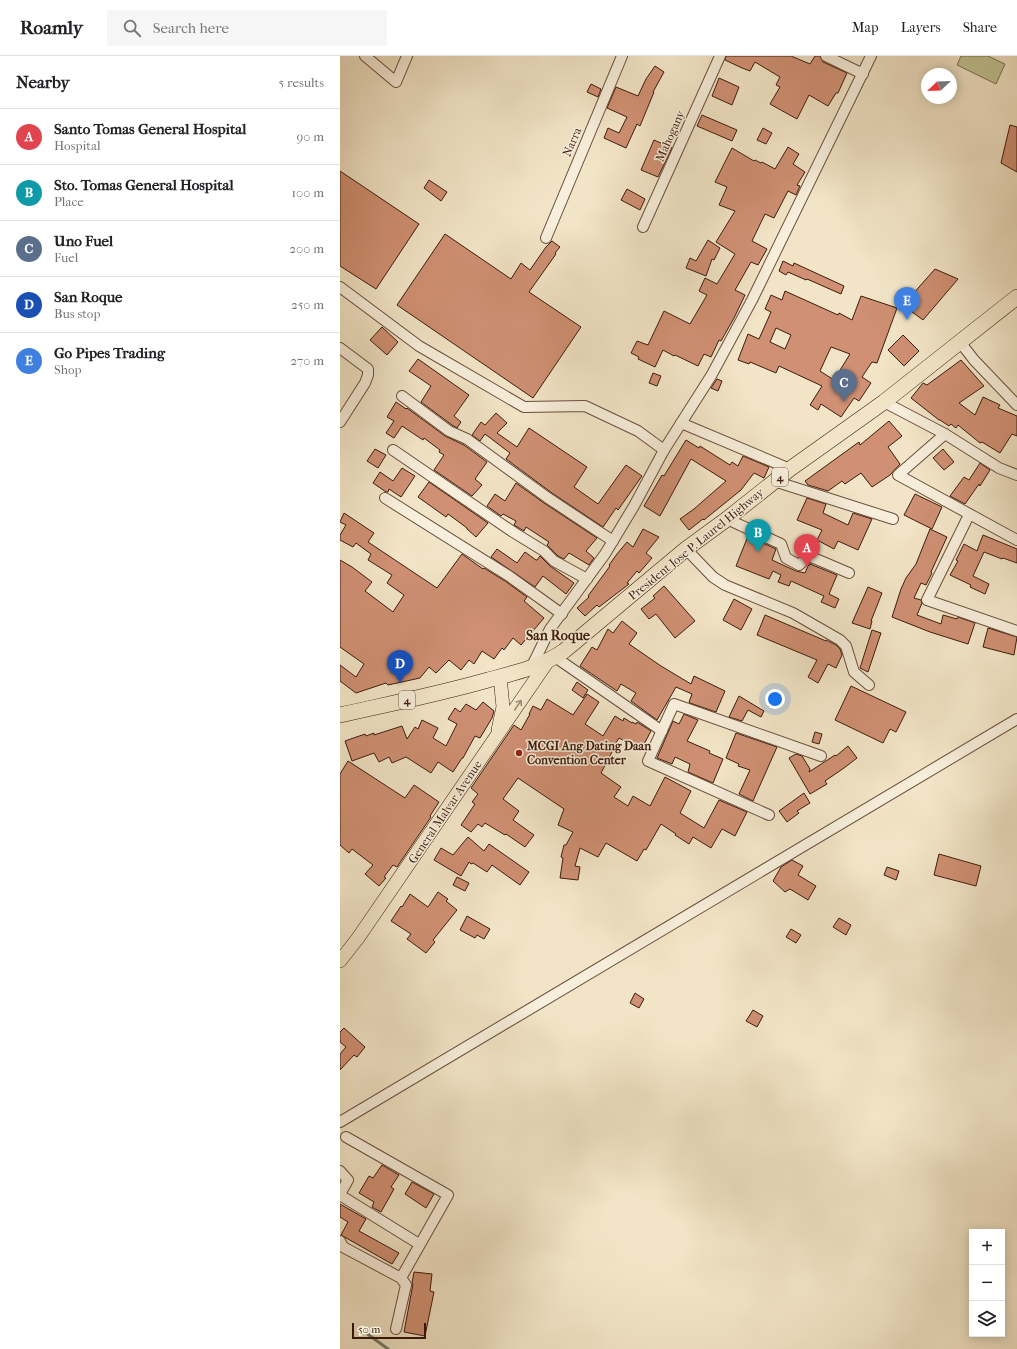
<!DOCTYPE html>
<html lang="en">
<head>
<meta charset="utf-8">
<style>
  body { margin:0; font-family:"IM FELL French Canon",serif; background:#f6f6f6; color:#202124 }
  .controls { position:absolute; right:12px; bottom:12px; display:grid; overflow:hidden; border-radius:0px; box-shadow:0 2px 10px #0003 }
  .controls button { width:36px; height:36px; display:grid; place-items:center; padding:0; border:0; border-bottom:1px solid #e0e0e0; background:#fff; color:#202124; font:20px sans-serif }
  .compass { position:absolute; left:581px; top:12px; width:36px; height:36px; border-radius:50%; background:#fff; box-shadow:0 2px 10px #0003; rotate:247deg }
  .scale { position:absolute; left:12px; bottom:10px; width:74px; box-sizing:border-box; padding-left:4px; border:2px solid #3d1b0c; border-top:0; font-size:11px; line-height:14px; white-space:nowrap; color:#3d1b0c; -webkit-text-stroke:3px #f7eedb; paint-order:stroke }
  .you { position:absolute; left:435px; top:643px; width:14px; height:14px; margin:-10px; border:3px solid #fff; border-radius:50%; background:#1a73e8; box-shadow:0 0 0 6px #1a73e833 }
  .badge { display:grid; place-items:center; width:26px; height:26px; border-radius:50%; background:#8f2418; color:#fff; font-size:13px; font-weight:700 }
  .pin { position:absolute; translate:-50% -33px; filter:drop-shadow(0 1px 2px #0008) }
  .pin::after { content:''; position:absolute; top:21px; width:14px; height:12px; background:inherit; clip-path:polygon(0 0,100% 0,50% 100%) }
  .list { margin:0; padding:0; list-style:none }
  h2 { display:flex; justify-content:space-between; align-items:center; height:52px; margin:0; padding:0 16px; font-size:17px }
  h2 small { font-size:13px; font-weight:400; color:#757577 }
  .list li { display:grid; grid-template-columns:26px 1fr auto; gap:12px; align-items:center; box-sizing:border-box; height:56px; padding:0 16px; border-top:1px solid #e0e0e0 }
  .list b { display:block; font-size:15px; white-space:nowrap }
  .list p { margin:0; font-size:13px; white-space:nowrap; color:#757577 }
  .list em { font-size:13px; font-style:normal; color:#757577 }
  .icon { flex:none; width:22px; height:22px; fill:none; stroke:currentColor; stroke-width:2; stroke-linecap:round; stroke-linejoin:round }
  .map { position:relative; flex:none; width:677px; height:1293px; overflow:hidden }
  header { display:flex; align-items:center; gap:24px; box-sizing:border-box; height:56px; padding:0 20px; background:#fff; border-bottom:1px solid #e0e0e0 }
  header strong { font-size:19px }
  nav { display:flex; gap:22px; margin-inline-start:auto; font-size:14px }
  .search { width:280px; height:36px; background:#f6f6f6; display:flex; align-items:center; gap:10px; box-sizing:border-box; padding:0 14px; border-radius:0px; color:#757577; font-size:15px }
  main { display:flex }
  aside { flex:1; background:#fff }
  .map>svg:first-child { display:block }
  .green { fill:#bfc392; stroke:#7e6f4f }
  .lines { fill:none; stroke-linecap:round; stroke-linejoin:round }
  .stream { stroke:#757d72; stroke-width:3 }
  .building { fill:#cf9073; stroke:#3d1b0c; fill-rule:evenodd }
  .minor-casing { stroke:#6a4e3b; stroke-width:12 }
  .major-casing { stroke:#3d1b0c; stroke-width:14 }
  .highway-casing { stroke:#3d1b0c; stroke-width:16 }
  .minor { stroke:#f7eedb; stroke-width:10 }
  .major { stroke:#f2e5c7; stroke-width:13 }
  .highway { stroke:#f2e5c7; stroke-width:15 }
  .oneway { stroke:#a18a73 }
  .poi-dot { fill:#8f2418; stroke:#f7eedb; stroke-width:1.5 }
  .labels { text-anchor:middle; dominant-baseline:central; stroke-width:3; stroke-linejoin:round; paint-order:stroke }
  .shield { fill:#f7eedb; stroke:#755a4a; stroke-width:1 }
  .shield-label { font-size:11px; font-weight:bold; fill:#3d1b0c }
  .street-label { font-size:12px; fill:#3d1b0c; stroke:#f7eedb }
  .poi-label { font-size:12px; font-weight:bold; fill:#3d1b0c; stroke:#f7eedb; text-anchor:start }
  .quarter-label { font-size:14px; font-weight:bold; fill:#3d1b0c; stroke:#f7eedb }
</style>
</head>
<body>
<header>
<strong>Roamly</strong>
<div class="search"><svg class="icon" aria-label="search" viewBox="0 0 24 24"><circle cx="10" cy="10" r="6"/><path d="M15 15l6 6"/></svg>Search here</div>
<nav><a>Map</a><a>Layers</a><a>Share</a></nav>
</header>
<main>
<aside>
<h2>Nearby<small>5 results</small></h2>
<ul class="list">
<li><span class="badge" style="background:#e0444e">A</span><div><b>Santo Tomas General Hospital</b><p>Hospital</p></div><em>90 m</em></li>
<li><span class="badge" style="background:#0f9aa8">B</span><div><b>Sto. Tomas General Hospital</b><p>Place</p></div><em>100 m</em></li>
<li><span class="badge" style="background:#5c6f8a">C</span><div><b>Uno Fuel</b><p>Fuel</p></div><em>200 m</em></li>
<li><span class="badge" style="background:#1a4fb4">D</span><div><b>San Roque</b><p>Bus stop</p></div><em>250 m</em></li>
<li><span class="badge" style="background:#3f7fe0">E</span><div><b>Go Pipes Trading</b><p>Shop</p></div><em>270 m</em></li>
</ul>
</aside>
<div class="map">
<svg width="677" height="1293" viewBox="0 0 677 1293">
  <rect width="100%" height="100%" fill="#f2e5c7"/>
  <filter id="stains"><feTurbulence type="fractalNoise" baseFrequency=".005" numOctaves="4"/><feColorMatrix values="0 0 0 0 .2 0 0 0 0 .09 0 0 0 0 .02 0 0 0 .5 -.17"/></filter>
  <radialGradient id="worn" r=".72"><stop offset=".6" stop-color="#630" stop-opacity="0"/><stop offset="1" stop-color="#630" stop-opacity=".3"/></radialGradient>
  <polygon class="green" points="621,0 648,0 665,8 656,28 617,9"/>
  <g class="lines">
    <polyline class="stream" points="22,1274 48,1293"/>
  </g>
  <g class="building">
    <polygon points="386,0 451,0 470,8 475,0 480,0 483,6 507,17 498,37 496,37 488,50 469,39 457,63 430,48 440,31 436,29 440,21 415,6 410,15 402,12 385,4"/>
    <polygon points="315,10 324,16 313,36 314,36 300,70 297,68 286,92 264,82 268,72 279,77 287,61 267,52 276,31 298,40 306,23"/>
    <polygon points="379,22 399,31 392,49 372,40"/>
    <polygon points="251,28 261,33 258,41 247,36"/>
    <polygon points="362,59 397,74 392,85 357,70"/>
    <polygon points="670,69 677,71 677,116 661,107"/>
    <polygon points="423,72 432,77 426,88 417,84"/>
    <polygon points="314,84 332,92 318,121 301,114"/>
    <polygon points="448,91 459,98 453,108 465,116 457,129 460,130 456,139 448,135 434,162 425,158 412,185 427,193 418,209 411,206 395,234 405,239 394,262 381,285 379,284 371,301 364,298 358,310 335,299 334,300 323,294 315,311 298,303 299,301 291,297 297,285 308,289 324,255 350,268 367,239 359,235 365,222 377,228 395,198 376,186 395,155 379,149 387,131 375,126 392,92 414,105 415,104 421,107 422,106 435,113"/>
    <polygon points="0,115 79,168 36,233 0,210"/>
    <polygon points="89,124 107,136 101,145 84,132"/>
    <polygon points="287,133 305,143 300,154 281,144"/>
    <polygon points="105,178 171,223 181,207 190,214 206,191 212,185 220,191 215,197 216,198 189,236 241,271 193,342 57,249"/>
    <polygon points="368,184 380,192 374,204 372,203 366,220 346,212 350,202 356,205"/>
    <polygon points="443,205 453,210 454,207 504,230 501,238 467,223 466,224 448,216 446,219 439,215"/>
    <polygon points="595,213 618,223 583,264 563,249"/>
    <path d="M445 235 498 259 499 257 512 264 521 240 557 252 537 307 532 306 522 321 531 327 519 345 514 342 501 361 481 348 478 354 470 349 482 330 439 310 436 317 410 306 409 308 398 304 408 278 419 283 431 256 425 253 431 239 442 244ZM436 272 451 279 445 293 430 286ZM491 291 510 298 494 324 480 315Z"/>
    <polygon points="42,271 58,286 47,299 30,284"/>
    <polygon points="563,279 579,295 564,310 548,294"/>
    <polygon points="78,303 129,339 114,360 121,366 117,372 112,369 81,346 91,330 69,315"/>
    <polygon points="621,304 644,330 619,347 635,359 643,341 660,349 658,352 677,360 677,380 672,378 660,397 642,386 640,387 618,369 616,372 611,368 609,370 600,364 599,364 571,342 583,327 587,329"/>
    <polygon points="313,317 321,320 317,330 309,327"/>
    <polygon points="377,323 382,325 378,335 371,332"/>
    <polygon points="56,346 66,353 67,352 105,380 124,389 147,406 135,423 142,429 132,440 94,414 104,399 99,396 100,394 84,382 83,384 62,370 54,382 46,377 54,365 47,361"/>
    <polygon points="156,357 167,367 157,377 177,391 189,372 247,411 234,431 258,448 286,409 302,420 278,454 276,452 263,471 212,437 166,403 170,397 145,378 140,385 132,379 141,366 145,369"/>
    <polygon points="549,365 562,380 548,391 560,408 550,419 532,431 521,417 505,428 502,425 488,435 468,429 465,425 519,386 520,389"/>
    <polygon points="346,384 359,392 360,390 390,409 392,406 398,410 403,400 429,411 424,422 414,417 401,434 364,464 363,463 349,474 340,463 354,453 386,425 351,403 320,460 304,450 322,419 324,420"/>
    <polygon points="35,393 46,399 38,412 27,405"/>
    <polygon points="603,393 614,406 604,414 593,402"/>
    <polygon points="640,407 650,414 640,430 639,428 625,448 610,440 624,421 629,424"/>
    <polygon points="62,412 75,420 61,441 49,433 48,436 46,436 33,427 40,416 53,425"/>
    <polygon points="89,426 148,467 136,481 127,473 127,472 108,458 106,461 78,441"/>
    <polygon points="176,427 204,447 257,482 246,495 254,502 249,509 229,497 224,503 218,500 207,489 209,486 186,471 184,475 174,469 176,465 163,458 161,460 147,450 155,438 165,445"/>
    <polygon points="575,438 602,451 592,473 564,459"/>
    <polygon points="467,442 486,448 483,457 508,469 513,457 532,463 518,494 498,485 494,493 477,484 482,474 457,464"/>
    <polygon points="4,457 34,477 28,486 97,532 122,498 143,513 144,512 165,525 187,541 184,545 204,562 181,589 173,582 164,594 162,592 154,603 142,595 134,608 129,604 121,614 109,604 96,617 89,611 80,622 48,629 46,627 16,637 0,625 0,609 16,621 24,608 0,591 0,504 12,511 32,526 25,535 53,556 64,539 47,527 52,519 28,504 31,498 16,487 13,491 0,484 0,479 6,469 0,466"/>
    <polygon points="303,473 319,481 306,497 312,502 299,517 297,515 287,527 289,528 259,551 257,549 245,560 237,552 249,541 248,540 270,510 269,509 277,498 287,486 293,491"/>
    <polygon points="590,473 607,481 591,516 592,517 586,529 581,527 574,542 581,544 582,547 577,559 601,568 603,559 617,563 618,561 635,567 628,588 590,576 552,561 561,533 566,522 576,508"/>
    <polygon points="643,479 677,493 677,507 663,502 662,503 644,496 633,520 649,528 645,538 630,531 631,529 610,519 618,505 616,504 624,488 637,495"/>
    <polygon points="408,480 436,493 432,504 456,515 465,517 468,510 470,508 497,519 489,538 499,543 495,552 481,546 484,540 451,525 449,530 438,526 441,519 433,515 429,523 396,510"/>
    <polygon points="157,493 177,507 185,496 196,504 197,504 200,500 210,510 234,527 226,538 203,520 195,531 151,501"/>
    <polygon points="324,530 355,565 335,582 316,558 309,563 301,553 315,542 313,540"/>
    <polygon points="528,531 542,537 531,565 532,565 530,573 512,567"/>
    <polygon points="394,543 412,553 401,574 383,564"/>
    <polygon points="425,559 486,585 486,584 496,589 500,593 502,599 496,612 488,608 478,627 468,621 477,604 417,579"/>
    <polygon points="282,565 297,577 289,588 321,610 351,628 354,620 385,635 376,656 350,647 349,646 352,638 336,631 317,664 291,645 296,637 281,628 277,635 240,610 252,591 257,594 268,573 273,577"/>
    <polygon points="648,572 677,581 674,599 643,591"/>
    <polygon points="532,574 541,577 528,616 520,612"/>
    <polygon points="237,626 248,634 243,642 232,634"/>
    <polygon points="511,630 566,656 556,676 550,673 543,687 495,664"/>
    <polygon points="247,638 259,646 245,668 263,680 275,660 283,665 284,662 292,667 292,666 296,668 297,666 311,675 301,694 279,682 271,695 272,696 261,717 281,731 274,741 288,750 293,740 310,750 325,721 351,735 340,757 364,772 379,744 407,756 395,780 382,773 371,792 353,781 349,788 335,779 336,778 321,768 306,794 304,793 297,805 266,787 258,801 240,792 235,810 240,811 238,824 220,822 223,802 221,801 224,789 226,789 233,776 218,769 224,753 178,722 163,743 179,755 173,764 194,779 185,791 166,778 165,779 145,767 142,771 138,768 131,776 121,769 135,748 132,746 138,738 131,732 174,669 181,674 190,658 189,658 193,650 201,654 207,643 233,659"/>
    <polygon points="399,640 424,655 421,661 408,654 402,665 389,661"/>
    <polygon points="143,646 154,655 152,662 140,682 135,680 123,702 122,702 113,716 98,706 91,717 66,701 52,707 49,701 39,706 34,697 12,705 5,685 25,678 26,680 34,677 34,679 62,670 67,683 75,671 78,673 82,664 98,672 93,682 106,690 117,668 108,663 115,652 120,656 126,648 136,654"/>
    <polygon points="344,658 358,664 347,685 370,695 369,697 383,703 373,727 348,716 350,708 335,701 332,708 317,702 333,665 339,668"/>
    <polygon points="475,676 482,678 479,688 472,686"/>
    <polygon points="396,677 437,691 413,745 399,738 410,714 398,710 399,708 386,702"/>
    <polygon points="508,690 517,702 504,712 485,725 487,728 470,738 449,702 456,698 462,700 470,713 469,716 495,699 496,700"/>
    <polygon points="8,705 65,742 74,729 99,746 90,760 91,761 57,811 53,809 44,821 46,822 39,830 25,818 33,809 12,793 9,797 0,789 0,718"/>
    <polygon points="464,737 470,747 457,755 459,757 447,766 439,755"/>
    <polygon points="128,781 144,795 149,788 189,816 180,829 152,809 147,816 133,807 131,808 129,806 121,820 94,804 101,792 113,799"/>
    <polygon points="599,798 641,810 636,830 594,819"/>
    <polygon points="452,804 463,810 458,819 476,830 468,844 450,833 445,836 433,825 441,811"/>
    <polygon points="547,811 559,815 556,824 544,819"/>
    <polygon points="117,821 129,827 125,835 113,829"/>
    <polygon points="98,836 108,843 106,845 117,854 93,884 95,886 86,897 67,883 71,878 51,865 61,850 62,851 70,838 88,851"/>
    <polygon points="127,860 150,873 144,883 137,879 135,882 120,874"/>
    <polygon points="499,862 511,869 506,879 493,871"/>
    <polygon points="451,873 461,879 456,887 446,881"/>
    <polygon points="295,937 304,943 299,952 290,947"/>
    <polygon points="413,954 423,960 417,971 406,965"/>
    <polygon points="4,972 25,991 17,1001 14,999 0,1014 0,998 6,991 0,986 0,976"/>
    <polygon points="42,1109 59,1119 51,1131 54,1133 41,1156 32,1151 34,1146 19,1137 29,1120 33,1122"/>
    <polygon points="72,1126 94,1138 86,1152 65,1138"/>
    <polygon points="0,1148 26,1163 19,1175 59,1197 52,1208 1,1179 8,1166 0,1161"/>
    <polygon points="74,1216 92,1218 90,1235 94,1236 85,1280 64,1276 73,1228 72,1227"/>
  </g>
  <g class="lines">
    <defs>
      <g id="minor">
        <polyline points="25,0 56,26 67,0"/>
        <polyline points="486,0 523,18"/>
        <polyline points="303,171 380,0"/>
        <polyline points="206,182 282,0"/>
        <polyline points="0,231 79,290 184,351 245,350 298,375 324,394"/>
        <polyline points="620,286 634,304 677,349"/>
        <polyline points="0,292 28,313 28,319 25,327 0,366"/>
        <polyline points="62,340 109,375 127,383 208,442 273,485"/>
        <polyline points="544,346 605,378 659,412 677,419"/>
        <polyline points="341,367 450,413"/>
        <polyline points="605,378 558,419 677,484"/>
        <polyline points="53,394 173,476 204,495 214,505 247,523"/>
        <polyline points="434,425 553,463"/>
        <polyline points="45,442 169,520 222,558"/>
        <polyline points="629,459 587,544 677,575"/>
        <polyline points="387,463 441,488 446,502 459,509 469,500 509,517"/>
        <polyline points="346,493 373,521 385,529 453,557 500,584 506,590 514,616 529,629"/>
        <polyline points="215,601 322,675"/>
        <polyline points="191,612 210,573 265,498 294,450 324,394 371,320 412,244 531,0"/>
        <polyline points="429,759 308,705 334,648 481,700"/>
        <polyline points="0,1066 677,663"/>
        <polyline points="6,1081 108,1139 61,1222"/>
        <polyline points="0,1115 8,1124 0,1138"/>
        <polyline points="0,1139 79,1188"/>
        <polyline points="0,1185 3,1191 61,1222 66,1229 56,1273"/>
      </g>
      <g id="major">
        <polyline points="158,674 163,651 160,621"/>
        <polyline points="0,905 18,882 208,605"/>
      </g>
      <path id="highway" d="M0 659C49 648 99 638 148 624 174 617 201 611 224 595L346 493 387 463 450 413 544 346 677 241"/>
    </defs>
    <use href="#minor" class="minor-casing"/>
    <use href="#major" class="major-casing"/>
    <use href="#highway" class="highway-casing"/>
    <use href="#minor" class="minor"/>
    <use href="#major" class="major"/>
    <use href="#highway" class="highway"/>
  </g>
  <defs><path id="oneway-shaft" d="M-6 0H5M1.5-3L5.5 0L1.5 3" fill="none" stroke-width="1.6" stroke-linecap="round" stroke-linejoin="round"/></defs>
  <use class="oneway" href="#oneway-shaft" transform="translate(178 649) rotate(-56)"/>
  <circle class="poi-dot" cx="179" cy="697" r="4"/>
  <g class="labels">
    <g class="shield">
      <rect x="432" y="412" width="16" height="18" rx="3"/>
      <rect x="59" y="635" width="16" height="18" rx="3"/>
    </g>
    <g class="shield-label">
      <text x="440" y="421">4</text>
      <text x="67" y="644">4</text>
    </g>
    <g class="street-label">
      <text transform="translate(330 80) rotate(-66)">Mahogany</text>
      <text transform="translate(232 86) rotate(-67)">Narra</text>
      <text transform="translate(356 488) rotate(-39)">President Jose P. Laurel Highway</text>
      <text transform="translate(105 756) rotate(-56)">General Malvar Avenue</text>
    </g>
    <g class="poi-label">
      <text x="187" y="690">MCGI Ang Dating Daan<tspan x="187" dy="14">Convention Center</tspan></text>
    </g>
    <g class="quarter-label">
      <text x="218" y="579">San Roque</text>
    </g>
  </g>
  <rect width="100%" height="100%" filter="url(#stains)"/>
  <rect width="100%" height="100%" fill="url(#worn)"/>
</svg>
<div class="controls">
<button>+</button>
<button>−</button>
<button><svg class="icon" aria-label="layers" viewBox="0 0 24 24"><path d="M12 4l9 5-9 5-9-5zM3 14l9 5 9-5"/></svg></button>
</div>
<svg class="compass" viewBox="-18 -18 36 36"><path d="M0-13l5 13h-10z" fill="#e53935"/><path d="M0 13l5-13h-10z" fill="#757577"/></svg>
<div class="scale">50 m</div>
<div class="you"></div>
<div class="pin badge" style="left:467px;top:511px;background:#e0444e">A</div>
<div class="pin badge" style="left:418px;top:496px;background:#0f9aa8">B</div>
<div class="pin badge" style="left:504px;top:346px;background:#5c6f8a">C</div>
<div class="pin badge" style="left:60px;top:627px;background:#1a4fb4">D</div>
<div class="pin badge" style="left:567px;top:264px;background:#3f7fe0">E</div>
</div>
</main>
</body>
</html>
